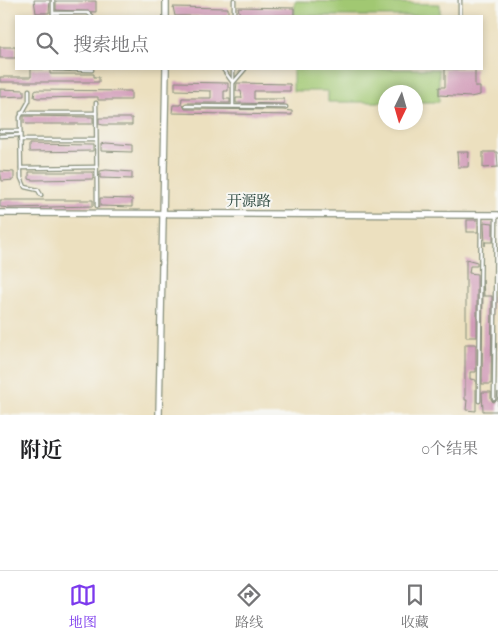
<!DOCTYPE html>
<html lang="zh">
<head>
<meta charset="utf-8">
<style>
  body { margin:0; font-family:"IM FELL French Canon","Noto Serif SC",serif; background:#f2f2f2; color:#202124 }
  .compass { position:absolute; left:378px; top:85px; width:45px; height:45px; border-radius:50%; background:#fff; box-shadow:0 2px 8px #0003; rotate:185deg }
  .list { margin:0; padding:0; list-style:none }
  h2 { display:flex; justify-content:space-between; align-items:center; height:65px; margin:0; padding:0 20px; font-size:21px }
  h2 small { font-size:16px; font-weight:400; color:#757577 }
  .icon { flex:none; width:28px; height:28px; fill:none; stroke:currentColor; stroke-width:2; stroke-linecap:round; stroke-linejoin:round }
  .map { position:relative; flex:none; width:498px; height:415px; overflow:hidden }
  .search { position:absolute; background:#fff; box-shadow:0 2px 8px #0003; left:15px; right:15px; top:15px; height:55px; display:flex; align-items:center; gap:12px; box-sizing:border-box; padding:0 18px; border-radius:0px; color:#757577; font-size:19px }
  .sheet { height:155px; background:#fff }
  nav { display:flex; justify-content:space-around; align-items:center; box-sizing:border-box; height:70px; border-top:1px solid #e0e0e0; background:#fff; font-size:14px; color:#757577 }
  nav a { display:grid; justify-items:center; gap:2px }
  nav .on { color:#7c3aed }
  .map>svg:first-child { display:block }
  .green { fill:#a1c872; stroke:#608253 }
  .building { fill:#d19bb8 }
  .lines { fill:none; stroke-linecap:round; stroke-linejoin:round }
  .lane-casing { stroke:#868e7a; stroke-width:5 }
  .street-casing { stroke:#868e7a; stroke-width:8 }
  .lane { stroke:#fff; stroke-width:2.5 }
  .street { stroke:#fff; stroke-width:5.5 }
  .labels { text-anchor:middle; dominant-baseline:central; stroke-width:4; stroke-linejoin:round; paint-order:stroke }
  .street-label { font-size:15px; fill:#1f3d34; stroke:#f6f6f2 }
</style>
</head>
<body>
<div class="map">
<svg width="498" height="415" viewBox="0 0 498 415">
  <rect width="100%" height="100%" fill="#f6f6f2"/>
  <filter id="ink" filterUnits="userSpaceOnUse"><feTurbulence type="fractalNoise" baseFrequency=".02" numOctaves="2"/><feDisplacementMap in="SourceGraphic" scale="10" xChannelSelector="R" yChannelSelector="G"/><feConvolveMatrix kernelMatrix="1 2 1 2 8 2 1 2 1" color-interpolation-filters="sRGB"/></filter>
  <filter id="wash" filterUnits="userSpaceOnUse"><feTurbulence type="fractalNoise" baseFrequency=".0096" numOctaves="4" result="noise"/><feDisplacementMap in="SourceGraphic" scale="20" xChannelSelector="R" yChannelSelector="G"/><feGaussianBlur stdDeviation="1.12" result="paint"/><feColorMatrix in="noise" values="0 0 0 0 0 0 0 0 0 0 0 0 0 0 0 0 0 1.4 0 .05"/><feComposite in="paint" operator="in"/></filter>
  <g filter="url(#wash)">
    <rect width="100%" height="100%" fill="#ece0bf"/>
    <g class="green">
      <polygon points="295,1 440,4 440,16 294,16"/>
      <polygon points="293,69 439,69 439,102 416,102 416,92 386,92 385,102 328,102 328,91 293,91"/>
    </g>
    <g id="blocks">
      <g class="building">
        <polygon points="34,0 50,0 49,13 36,13"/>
        <polygon points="56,1 96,1 96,12 56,10"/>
        <polygon points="173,7 228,8 228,14 227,16 175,16"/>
        <polygon points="238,7 294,8 294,15 240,16"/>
        <rect x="0" y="47" width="16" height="11"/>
        <polygon points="31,69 50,69 50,74 94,74 94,77 99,77 99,82 0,82 0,77 31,77"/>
        <polygon points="445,69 475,69 475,87 480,87 480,95 470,97 439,95 439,87 445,87"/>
        <polygon points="175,82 228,83 228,91 224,91 224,99 230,99 230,103 186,103 183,105 185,109 283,110 292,111 292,115 172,113 173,105 181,105 182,98 211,98 211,91 175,90"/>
        <polygon points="237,83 290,84 290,91 254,91 254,99 284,99 284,104 236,103 236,98 242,98 241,91 236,91"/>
        <polygon points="0,89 24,90 24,96 0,97"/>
        <polygon points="37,90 131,91 131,100 98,100 98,97 90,97 38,98 34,97 35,91"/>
        <polygon points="24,116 93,117 93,124 27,124 24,123"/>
        <polygon points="99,118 132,118 132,125 103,125 99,124"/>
        <polygon points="106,143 132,145 132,152 101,151 101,144"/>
        <polygon points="29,144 93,145 93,151 29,152"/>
        <polygon points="457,152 469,152 468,167 458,167"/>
        <polygon points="483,152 497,152 498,167 483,168"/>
        <polygon points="106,170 132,172 132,179 100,178 100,171"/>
        <polygon points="0,171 14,172 14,180 2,181"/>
        <polygon points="29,172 93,172 93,179 33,180 29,179"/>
        <polygon points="100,198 132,199 132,207 100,206"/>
        <polygon points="0,200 93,200 93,206 10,208 0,207"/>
        <rect x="467" y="220" width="11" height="12"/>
        <polygon points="484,222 493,223 493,242 485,242 485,246"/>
        <polygon points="466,259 477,262 477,266 470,266 469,273 477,274 477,337 466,337"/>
        <polygon points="483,280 484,296 492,296 491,384 482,384"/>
        <polygon points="465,344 476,344 476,372 470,372 470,379 476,380 476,411 466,410 467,400 465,400"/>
        <polygon points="482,392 491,392 491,399 493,402 497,400 498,392 498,411 483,411"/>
      </g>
    </g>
  </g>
  <g filter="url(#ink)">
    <use href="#blocks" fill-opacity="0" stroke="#868e7a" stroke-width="1"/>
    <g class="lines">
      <defs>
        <g id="lane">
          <polyline points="460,0 460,16"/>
          <polyline points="53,13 88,13 92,16"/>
          <polyline points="53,16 53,0"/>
          <polyline points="234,16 234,0"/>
          <polyline points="54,69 92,70"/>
          <polyline points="223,69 233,83 245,69"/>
          <polyline points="29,90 29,101 20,117 21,178 25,187 38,190 41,195"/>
          <polyline points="96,103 97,206"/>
          <polyline points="186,106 286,107"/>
          <polyline points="233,106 233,69"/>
          <polyline points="21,113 96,113"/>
          <polyline points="0,131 20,131"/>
          <polyline points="0,136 20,135"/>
          <polyline points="20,140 96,140"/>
          <polyline points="21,168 97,167"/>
          <polyline points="494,399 496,216"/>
          <polyline points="479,401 481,215"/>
        </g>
        <g id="street">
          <polyline points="166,0 166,16"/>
          <polyline points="0,213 498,215"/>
          <polyline points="159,415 166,69"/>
        </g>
      </defs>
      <use href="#lane" class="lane-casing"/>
      <use href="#street" class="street-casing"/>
      <use href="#lane" class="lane"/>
      <use href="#street" class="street"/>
    </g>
  </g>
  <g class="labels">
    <g class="street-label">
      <text x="249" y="201">开源路</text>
    </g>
  </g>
</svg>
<svg class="compass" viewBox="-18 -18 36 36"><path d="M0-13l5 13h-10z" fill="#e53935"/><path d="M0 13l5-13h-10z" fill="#757577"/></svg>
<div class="search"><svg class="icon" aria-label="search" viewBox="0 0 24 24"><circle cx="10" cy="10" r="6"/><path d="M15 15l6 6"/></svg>搜索地点</div>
</div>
<section class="sheet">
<h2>附近<small>0个结果</small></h2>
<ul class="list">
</ul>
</section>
<nav>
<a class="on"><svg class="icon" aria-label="map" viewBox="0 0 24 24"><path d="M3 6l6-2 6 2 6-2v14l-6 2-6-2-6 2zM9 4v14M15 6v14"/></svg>地图</a>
<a><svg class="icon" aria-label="directions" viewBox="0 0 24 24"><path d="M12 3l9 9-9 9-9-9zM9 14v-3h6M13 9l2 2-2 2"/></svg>路线</a>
<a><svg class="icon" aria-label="saved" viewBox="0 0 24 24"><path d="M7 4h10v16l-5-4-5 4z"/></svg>收藏</a>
</nav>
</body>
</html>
